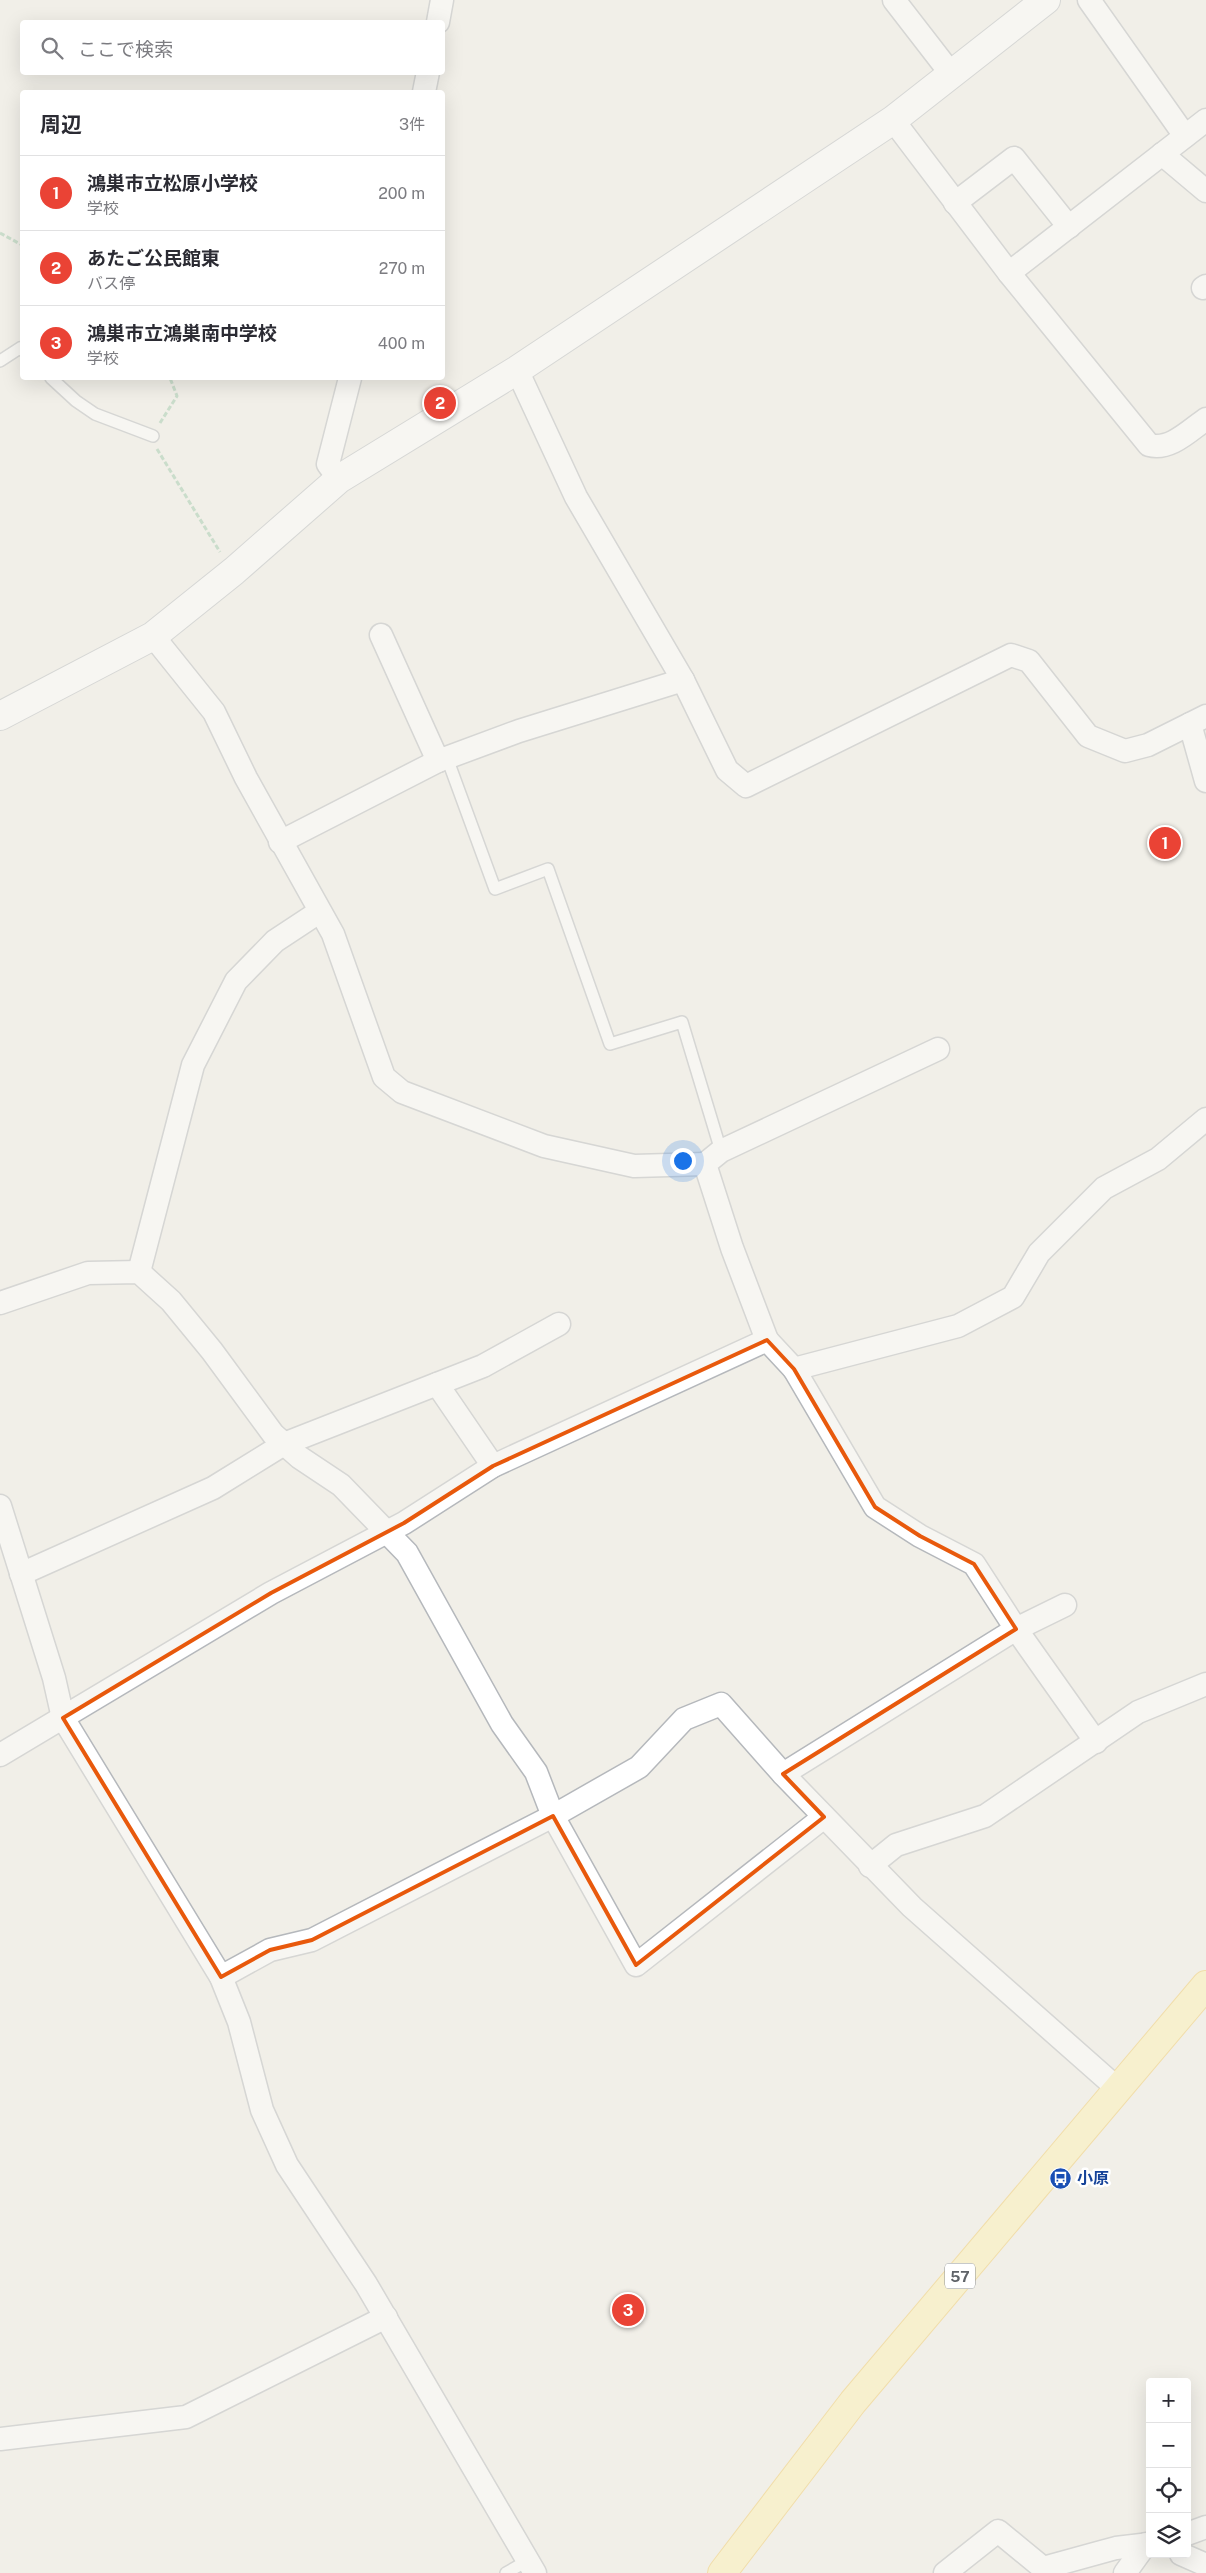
<!DOCTYPE html>
<html lang="ja">
<head>
<meta charset="utf-8">
<style>
  body { margin:0; font-family:"Public Sans","Noto Sans JP",sans-serif; background:#f2f2f3; color:#2b2b33 }
  .controls { position:absolute; right:15px; bottom:15px; display:grid; overflow:hidden; border-radius:5px; box-shadow:0 5px 20px #0002 }
  .controls button { width:45px; height:45px; display:grid; place-items:center; padding:0; border:0; border-bottom:1px solid #e1e1e2; background:#fff; color:#2b2b33; font:25px sans-serif }
  .you { position:absolute; left:682px; top:1160px; width:18px; height:18px; margin:-12px; border:4px solid #fff; border-radius:50%; background:#1a73e8; box-shadow:0 0 0 8px #1a73e833 }
  .badge { display:grid; place-items:center; width:32px; height:32px; border-radius:50%; background:#ea4335; color:#fff; font-size:16px; font-weight:700 }
  .pin { position:absolute; translate:-50% -50%; border:2px solid #fff; box-shadow:0 1px 5px #0006 }
  .list { margin:0; padding:0; list-style:none }
  h2 { display:flex; justify-content:space-between; align-items:center; height:65px; margin:0; padding:0 20px; font-size:21px }
  h2 small { font-size:16px; font-weight:400; color:#7c7c81 }
  .list li { display:grid; grid-template-columns:32px 1fr auto; gap:15px; align-items:center; box-sizing:border-box; height:75px; padding:0 20px; border-top:1px solid #e1e1e2 }
  .list b { display:block; font-size:19px; white-space:nowrap }
  .list p { margin:0; font-size:16px; white-space:nowrap; color:#7c7c81 }
  .list em { font-size:16px; font-style:normal; color:#7c7c81 }
  .icon { flex:none; width:28px; height:28px; fill:none; stroke:currentColor; stroke-width:2; stroke-linecap:round; stroke-linejoin:round }
  .map { position:relative; flex:none; width:1206px; height:2573px; overflow:hidden }
  .search { position:absolute; background:#fff; box-shadow:0 5px 20px #0002; left:20px; top:20px; width:425px; height:55px; display:flex; align-items:center; gap:12px; box-sizing:border-box; padding:0 18px; border-radius:5px; color:#7c7c81; font-size:19px }
  .panel { position:absolute; background:#fff; box-shadow:0 5px 20px #0002; left:20px; top:90px; width:425px; height:290px; border-radius:5px }
  .map>svg:first-child { display:block }
  .lines { fill:none; stroke-linecap:round; stroke-linejoin:round }
  .lane-casing { stroke:#b5b8bc; stroke-width:14 }
  .street-casing { stroke:#b5b8bc; stroke-width:25 }
  .secondary-casing { stroke:#b6babf; stroke-width:30 }
  .primary-casing { stroke:#f2c960; stroke-width:30 }
  .path { stroke:#9cc7a9; stroke-width:3; stroke-dasharray:5 2.5; stroke-linecap:butt }
  .lane { stroke:#fff; stroke-width:11 }
  .street { stroke:#fff; stroke-width:22 }
  .secondary { stroke:#fff; stroke-width:28 }
  .primary { stroke:#fff2af; stroke-width:28 }
  .marked { fill:none; stroke:#e8590c; stroke-width:4; stroke-linejoin:round }
  .labels { text-anchor:middle; dominant-baseline:central; stroke-width:5; stroke-linejoin:round; paint-order:stroke }
  .shield { fill:#fff; stroke:#8f9295; stroke-width:1 }
  .shield-label { font-size:15px; font-weight:bold; fill:#5f6368 }
  .transit-label { font-size:16px; font-weight:bold; fill:#164399; stroke:#fff; text-anchor:start }
</style>
</head>
<body>
<div class="map">
<svg width="1206" height="2573" viewBox="0 0 1206 2573">
  <rect width="100%" height="100%" fill="#f1efe8"/>
  <g class="lines">
    <defs>
      <g id="lane">
        <polyline points="0,361 20,348 22,350"/>
        <polyline points="51,378 76,401 95,414 153,436"/>
        <polyline points="447,758 495,889 548,869 610,1044 682,1022 721,1151"/>
        <polyline points="506,2573 527,2561"/>
      </g>
      <g id="street">
        <polyline points="894,0 952,75"/>
        <polyline points="1089,0 1185,136"/>
        <polyline points="438,22 442,0"/>
        <polyline points="424,92 428,72"/>
        <path d="M893 120 1009 273 1149 445C1170 451 1190 430 1206 419"/>
        <polyline points="1162,154 1206,191"/>
        <polyline points="955,203 1014,158 1069,227"/>
        <polyline points="1009,273 1206,120"/>
        <polyline points="1203,288 1206,286"/>
        <polyline points="517,370 576,497 683,680 727,770 746,786 1011,655 1029,661 1088,736 1125,751 1148,745 1206,716"/>
        <polyline points="339,479 328,464 350,378"/>
        <polyline points="381,635 438,761"/>
        <polyline points="153,636 214,712 246,778 333,934 384,1077 402,1092 544,1146 634,1166 705,1164"/>
        <polyline points="1190,724 1206,781"/>
        <polyline points="280,842 438,761 519,731 683,680"/>
        <polyline points="139,1272 193,1065 236,981 275,941 319,912"/>
        <polyline points="0,1303 88,1273 139,1272 171,1301 212,1351 273,1434 299,1457 341,1485 407,1553 502,1724 536,1772 553,1816 636,1965 824,1817"/>
        <polyline points="767,1340 732,1248 705,1164 721,1151 938,1049"/>
        <polyline points="794,1369 958,1326 1013,1297 1039,1253 1104,1188 1158,1159 1206,1119"/>
        <polyline points="437,1384 493,1466"/>
        <polyline points="0,1506 54,1678 63,1718 221,1977 239,2022 262,2110 287,2165 366,2284 535,2573"/>
        <polyline points="21,1574 213,1488 284,1444 483,1366 559,1324"/>
        <polyline points="0,1755 271,1593 404,1523 493,1466 767,1340 794,1369 875,1507 920,1536 974,1564 1016,1629 1096,1742"/>
        <polyline points="783,1774 1016,1629 1065,1605"/>
        <polyline points="870,1866 896,1845 985,1816 1138,1712 1206,1684"/>
        <polyline points="221,1977 270,1950 312,1940 553,1816 639,1767 684,1719 721,1704 783,1774 912,1907 1118,2089"/>
        <polyline points="0,2439 186,2417 386,2317"/>
        <polyline points="1187,2534 1206,2527"/>
        <polyline points="1181,2554 1206,2565"/>
        <polyline points="945,2573 998,2531 1043,2568 1116,2548 1150,2544"/>
        <polyline points="1125,2573 1146,2544"/>
      </g>
      <polyline id="secondary" points="0,716 153,636 234,571 339,479 517,370 893,120 1046,0"/>
      <polyline id="primary" points="722,2573 853,2402 1206,1985"/>
    </defs>
    <use href="#lane" class="lane-casing"/>
    <use href="#street" class="street-casing"/>
    <use href="#secondary" class="secondary-casing"/>
    <use href="#primary" class="primary-casing"/>
    <g class="path">
      <polyline points="0,233 22,245"/>
      <polyline points="160,423 177,396 170,378"/>
      <polyline points="157,449 220,552"/>
    </g>
    <use href="#lane" class="lane"/>
    <use href="#street" class="street"/>
    <use href="#secondary" class="secondary"/>
    <use href="#primary" class="primary"/>
  </g>
  <path d="M0 0H1206V2573H0ZM767 1340 794 1369 875 1507 920 1536 974 1564 1016 1629 783 1774 824 1817 636 1965 553 1816 312 1940 270 1950 221 1977 63 1718 271 1593 404 1523 493 1466Z" fill="#f1efe8" fill-opacity=".55" fill-rule="evenodd"/>
  <path class="marked" d="M767 1340 794 1369 875 1507 920 1536 974 1564 1016 1629 783 1774 824 1817 636 1965 553 1816 312 1940 270 1950 221 1977 63 1718 271 1593 404 1523 493 1466Z"/>
  <defs>
    <symbol id="bus-disc" viewBox="-11 -11 22 22"><circle r="9.5" fill="#1a4fb4" stroke="#fff"/><path d="M-5-6H5V4H4V6H2V4H-2V6H-4V4H-5ZM-3.5-4V0h7V-4ZM-3.5 1.2v1.5H-2V1.2ZM2 1.2v1.5H3.5V1.2Z" fill="#fff"/></symbol>
  </defs>
  <g fill-rule="evenodd">
    <use href="#bus-disc" x="1048" y="2166" width="25" height="25"/>
  </g>
  <g class="labels">
    <rect class="shield" x="945" y="2263.5" width="30" height="25" rx="4"/>
    <g class="shield-label">
      <text x="960" y="2276">57</text>
    </g>
    <g class="transit-label">
      <text x="1077" y="2178">小原</text>
    </g>
  </g>
</svg>
<div class="controls">
<button>+</button>
<button>−</button>
<button><svg class="icon" aria-label="locate" viewBox="0 0 24 24"><circle cx="12" cy="12" r="6"/><path d="M12 2v4M12 18v4M2 12h4M18 12h4"/></svg></button>
<button><svg class="icon" aria-label="layers" viewBox="0 0 24 24"><path d="M12 4l9 5-9 5-9-5zM3 14l9 5 9-5"/></svg></button>
</div>
<div class="you"></div>
<div class="pin badge" style="left:1165px;top:843px">1</div>
<div class="pin badge" style="left:440px;top:403px">2</div>
<div class="pin badge" style="left:628px;top:2310px">3</div>
<div class="search"><svg class="icon" aria-label="search" viewBox="0 0 24 24"><circle cx="10" cy="10" r="6"/><path d="M15 15l6 6"/></svg>ここで検索</div>
<section class="panel">
<h2>周辺<small>3件</small></h2>
<ul class="list">
<li><span class="badge">1</span><div><b>鴻巣市立松原小学校</b><p>学校</p></div><em>200 m</em></li>
<li><span class="badge">2</span><div><b>あたご公民館東</b><p>バス停</p></div><em>270 m</em></li>
<li><span class="badge">3</span><div><b>鴻巣市立鴻巣南中学校</b><p>学校</p></div><em>400 m</em></li>
</ul>
</section>
</div>
</body>
</html>
